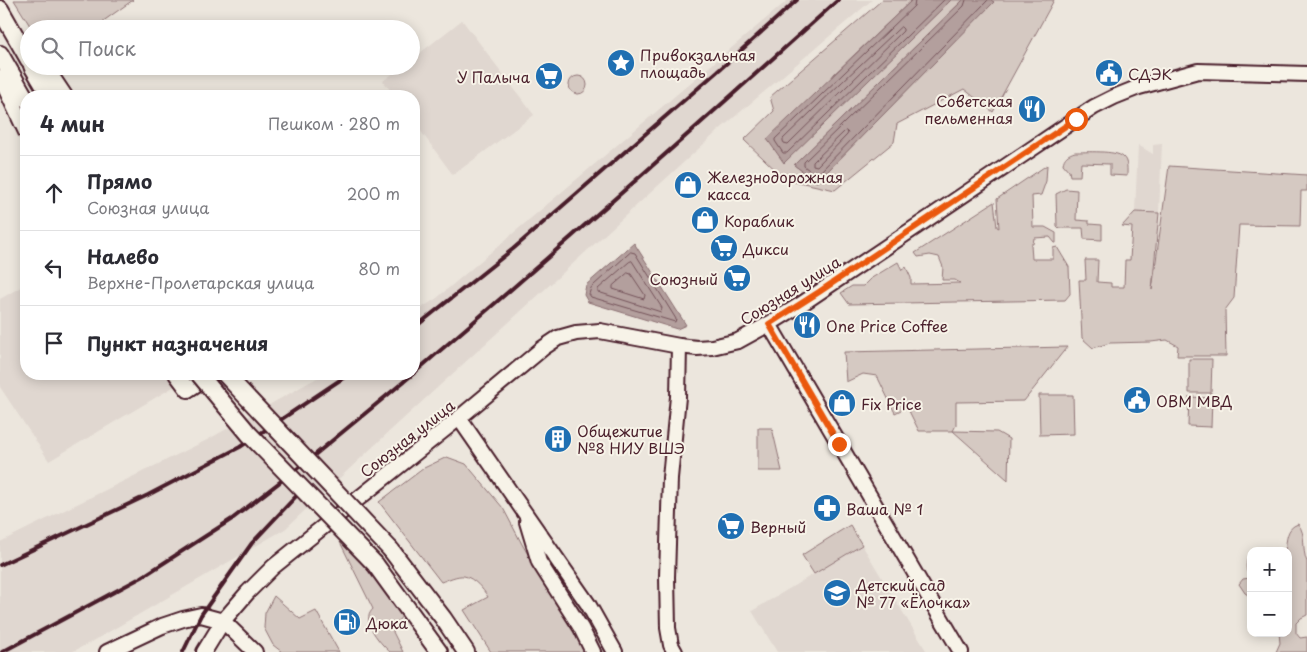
<!DOCTYPE html>
<html lang="ru">
<head>
<meta charset="utf-8">
<style>
  body { margin:0; font-family:"Playpen Sans",sans-serif; background:#f2f2f3; color:#2b2b33 }
  .controls { position:absolute; right:15px; bottom:15px; display:grid; overflow:hidden; border-radius:10px; box-shadow:0 2px 12px #0003 }
  .controls button { width:45px; height:45px; display:grid; place-items:center; padding:0; border:0; border-bottom:1px solid #e1e1e2; background:#fff; color:#2b2b33; font:25px sans-serif }
  .stop { position:absolute; width:15px; height:15px; margin:-11px; border:4px solid #ea580c; border-radius:50%; background:#fff }
  .stop.end { background:#ea580c; border-color:#fff; box-shadow:0 1px 5px #0008 }
  .list { margin:0; padding:0; list-style:none }
  h2 { display:flex; justify-content:space-between; align-items:center; height:65px; margin:0; padding:0 20px; font-size:21px }
  h2 small { font-size:16px; font-weight:400; color:#7c7c81 }
  .list li { display:grid; grid-template-columns:32px 1fr auto; gap:15px; align-items:center; box-sizing:border-box; height:75px; padding:0 20px; border-top:1px solid #e1e1e2 }
  .list b { display:block; font-size:19px; white-space:nowrap }
  .list p { margin:0; font-size:16px; white-space:nowrap; color:#7c7c81 }
  .list em { font-size:16px; font-style:normal; color:#7c7c81 }
  .icon { flex:none; width:28px; height:28px; fill:none; stroke:currentColor; stroke-width:2; stroke-linecap:round; stroke-linejoin:round }
  .map { position:relative; flex:none; width:1307px; height:652px; overflow:hidden }
  .search { position:absolute; background:#fff; box-shadow:0 2px 12px #0003; left:20px; top:20px; width:400px; height:55px; display:flex; align-items:center; gap:12px; box-sizing:border-box; padding:0 18px; border-radius:28px; color:#7c7c81; font-size:19px }
  .panel { position:absolute; background:#fff; box-shadow:0 2px 12px #0003; left:20px; top:90px; width:400px; height:290px; border-radius:20px }
  .map>svg:first-child { display:block }
  .built { fill:#e0d7d0 }
  .green { fill:#d5c9c2; stroke:#907476 }
  .water { fill:#b39f9d; stroke:#896c6f }
  .lines { fill:none; stroke-linecap:round; stroke-linejoin:round }
  .shore { stroke:#745259; stroke-width:1 }
  .minor-casing { stroke:#4a1f2b; stroke-width:18 }
  .major-casing { stroke:#4a1f2b; stroke-width:20 }
  .minor { stroke:#f7f3e8; stroke-width:14 }
  .major { stroke:#f7f3e8; stroke-width:16 }
  .rail { stroke:#4a1f2b; stroke-width:4 }
  .major-bridge-casing { stroke:#4a1f2b; stroke-width:20; stroke-linecap:butt }
  .major-bridge { stroke:#f7f3e8; stroke-width:16 }
  .route { stroke:#ea580c; stroke-width:6 }
  .labels { text-anchor:middle; dominant-baseline:central; stroke-width:4; stroke-linejoin:round; paint-order:stroke }
  .poi-label { font-size:15px; fill:#4a1f2b; stroke:#f7f3e8; text-anchor:start }
  .street-label { font-size:15px; fill:#4a1f2b; stroke:#f7f3e8 }
</style>
</head>
<body>
<div class="map">
<svg width="1307" height="652" viewBox="0 0 1307 652">
  <rect width="100%" height="100%" fill="#ece6dd"/>
  <filter id="ink" filterUnits="userSpaceOnUse"><feTurbulence type="fractalNoise" baseFrequency=".02" numOctaves="2"/><feDisplacementMap in="SourceGraphic" scale="10" xChannelSelector="R" yChannelSelector="G"/><feConvolveMatrix kernelMatrix="1 2 1 2 8 2 1 2 1" color-interpolation-filters="sRGB"/></filter>
  <g filter="url(#ink)">
    <g class="built">
      <polygon points="788,0 872,0 718,131 391,430 285,529 95,640 72,652 0,652 0,542 207,440 324,374 414,374 414,313 437,298"/>
      <polygon points="462,20 534,115 453,175 414,122 414,96 395,96 383,81 403,66 411,66 411,60"/>
      <polygon points="1162,144 1159,213 1135,212 1138,145 1153,154 1153,145"/>
      <polygon points="26,284 26,374 168,374 175,386 49,461 0,387 0,299"/>
      <polygon points="862,545 927,652 777,652 752,611"/>
    </g>
    <g class="green">
      <polygon points="14,0 133,0 92,29 32,29"/>
      <polygon points="882,0 912,0 834,74 784,162 951,0 963,0 794,165 817,182 993,2 991,0 1054,0 993,112 964,89 897,124 894,142 835,190 785,179 744,140 774,111 770,97"/>
      <circle cx="578" cy="85" r="9"/>
      <path d="M1075 152C1085 152 1116 150 1123 157 1128 161 1127 170 1127 176L1110 175V164L1081 163 1080 176H1070L1069 171 1063 164C1064 157 1068 154 1075 152Z"/>
      <polygon points="1047,165 1046,181 1041,195 1032,196 1033,227 1045,227 1056,233 1056,243 1055,243 1050,237 1034,238 1033,244 1031,244 1032,259 1053,259 1053,248 1057,247 1069,267 1070,294 1065,300 849,304 841,293 852,286 863,286 870,279 898,262 902,270 906,267 911,278 911,284 960,283 955,280 942,280 943,267 939,257 930,255 918,257 915,253 994,202 997,227 999,228 997,199"/>
      <polygon points="1169,166 1307,175 1307,191 1301,191 1300,226 1239,225 1234,298 1225,310 1226,356 1177,356 1178,346 1167,340 1151,342 1110,343 1093,348 1082,338 1079,280 1086,280 1085,260 1098,260 1097,282 1111,283 1111,287 1124,287 1125,260 1130,260 1132,227 1122,226 1135,212 1159,213 1152,290"/>
      <polygon points="1066,189 1077,190 1076,220 1089,221 1089,224 1102,225 1102,240 1084,239 1083,228 1059,228 1057,226 1056,194"/>
      <polygon points="1067,347 1024,401 956,402 956,425 953,431 997,432 1009,439 1008,480 953,431 919,431 907,407 895,413 877,376 863,374 846,382 844,352"/>
      <polygon points="1189,359 1212,359 1211,393 1189,393"/>
      <polygon points="1039,395 1073,395 1074,434 1040,435"/>
      <polygon points="1189,397 1212,398 1211,427 1188,426"/>
      <polygon points="758,428 772,428 782,471 758,471"/>
      <path d="M447 457 466 464 503 508 523 546 576 634 585 652H491L464 610 488 597C483 589 474 578 464 576 457 575 447 580 441 582L379 502 424 468Z"/>
      <path d="M1298 524C1307 535 1301 548 1307 562V615L1301 618 1296 623V633L1300 638 1307 637V652H1276L1280 643 1279 633H1288V575C1290 569 1288 558 1288 551H1285C1287 539 1286 528 1298 524Z"/>
      <polygon points="850,525 862,545 814,574 802,555"/>
      <path d="M340 542H344L373 571 405 613 396 623 393 632 403 652H390C382 645 366 627 369 616 369 614 371 611 373 609Z"/>
      <path d="M1251 551V597L1245 593 1239 584 1243 579 1250 578C1244 569 1246 560 1251 551Z"/>
      <polygon points="546,552 580,600 608,652 599,652 544,562"/>
      <polygon points="274,596 300,619 316,611 339,652 282,652 273,645 264,628 265,613"/>
    </g>
    <g class="water">
      <polygon points="912,0 951,0 784,163 767,139"/>
      <polygon points="963,0 991,0 994,2 817,182 794,165"/>
      <polygon points="634,243 686,325 677,329 588,302 584,295 586,285"/>
    </g>
    <g class="lines">
      <g class="shore">
        <polyline points="915,0 914,6 775,139 775,141 783,153 787,153 944,0"/>
        <polyline points="966,0 964,6 804,162 804,166 815,175 818,174 988,0"/>
        <polygon points="901,27 903,29 903,31 788,144 784,143 783,141 783,139 842,82"/>
        <polygon points="846,131 848,133 847,135 817,166 813,165 813,162 844,132"/>
        <polygon points="631,252 635,253 676,319 675,322 591,297 589,294 591,288"/>
        <polygon points="632,261 662,308 661,312 598,292 598,289 629,262"/>
        <polygon points="628,273 631,274 645,295 644,299 613,289 613,286"/>
      </g>
      <defs>
        <g id="minor">
          <polyline points="45,66 65,96"/>
          <polyline points="0,77 26,132"/>
          <polyline points="769,324 961,652"/>
          <polyline points="176,374 188,390 212,374"/>
          <polyline points="459,418 588,604 615,652"/>
          <polyline points="527,522 539,562 581,628 593,652"/>
          <polyline points="107,652 162,626 183,619 201,615 223,621 255,652"/>
          <polyline points="204,652 223,621 248,592 273,567 459,418 543,348 558,338 576,333 600,331 679,346 697,348 712,347 738,341 769,324 800,305 1076,119 1094,107 1114,97 1139,87 1198,71 1307,74"/>
          <polyline points="675,652 671,645 668,628 667,577 670,478 678,397 679,346"/>
        </g>
        <g id="major">
          <polyline points="0,9 29,60"/>
          <polyline points="0,54 26,99"/>
          <polyline points="32,66 50,96"/>
          <polyline points="391,550 443,618 466,652"/>
          <polyline points="375,564 439,652"/>
        </g>
      </defs>
      <use href="#minor" class="minor-casing"/>
      <use href="#major" class="major-casing"/>
      <use href="#minor" class="minor"/>
      <use href="#major" class="major"/>
      <g class="rail">
        <polyline points="414,328 513,249 727,63 797,0"/>
        <path d="M414 373C557 251 698 126 838 0"/>
        <polyline points="0,565 148,495 240,447 349,374"/>
        <polyline points="2,652 142,577 232,519 311,458 413,374"/>
        <polyline points="183,652 201,615 252,543 301,491"/>
      </g>
      <defs>
        <g id="major-bridge">
          <polyline points="199,374 249,434 375,564"/>
          <polyline points="225,374 391,550"/>
        </g>
      </defs>
      <use href="#major-bridge" class="major-bridge-casing"/>
      <use href="#major-bridge" class="major-bridge"/>
    </g>
  </g>
  <g class="lines" filter="url(#ink)">
    <polyline class="route" points="839,444 769,324 819,292 1076,119"/>
  </g>
  <defs>
    <symbol id="sight-disc" viewBox="-11 -11 22 22"><circle r="9.5" fill="#1f6fb2" stroke="#f7f3e8"/><path d="M0-6L1.8-2.2L6-1.7L2.9 1.2L3.7 5.4L0 3.3L-3.7 5.4L-2.9 1.2L-6-1.7L-1.8-2.2Z" fill="#fff"/></symbol>
    <symbol id="civic-disc" viewBox="-11 -11 22 22"><circle r="9.5" fill="#1f6fb2" stroke="#f7f3e8"/><path d="M-.6-6.5H3V-4.5H.6V-3L4-1V1h2V6H-6V1h2V-1L-.6-3ZM-1.2 2.5V6h2.4V2.5Z" fill="#fff"/></symbol>
    <symbol id="supermarket-disc" viewBox="-11 -11 22 22"><circle r="9.5" fill="#1f6fb2" stroke="#f7f3e8"/><path d="M-6-5.5h2.5l.6 2H6L4.5 2H-2.5L-4.4-4H-6ZM-1.5 3.2a1.3 1.3 0 1 0 .1 0ZM3 3.2a1.3 1.3 0 1 0 .1 0Z" fill="#fff"/></symbol>
    <symbol id="restaurant-disc" viewBox="-11 -11 22 22"><circle r="9.5" fill="#1f6fb2" stroke="#f7f3e8"/><path d="M-5-6h1v4h1v-4h1v4h1v-4h1v5L-1.5 .5V6h-2V.5L-5-1ZM5-6V6H3V1.5H1.5Q1.5-4 5-6Z" fill="#fff"/></symbol>
    <symbol id="shop-disc" viewBox="-11 -11 22 22"><circle r="9.5" fill="#1f6fb2" stroke="#f7f3e8"/><path d="M-5-2.5h2.3a2.7 3.5 0 0 1 5.4 0H5L5.5 6h-11ZM-1.5-2.5h3a1.5 2.3 0 0 0-3 0Z" fill="#fff"/></symbol>
    <symbol id="building-disc" viewBox="-11 -11 22 22"><circle r="9.5" fill="#1f6fb2" stroke="#f7f3e8"/><path d="M-4-6H4V6H1V3H-1V6H-4ZM-2.5-4.3h1.7v1.8h-1.7ZM.8-4.3h1.7v1.8H.8ZM-2.5-1h1.7V.8h-1.7ZM.8-1h1.7V.8H.8Z" fill="#fff"/></symbol>
    <symbol id="pharmacy-disc" viewBox="-11 -11 22 22"><circle r="9.5" fill="#1f6fb2" stroke="#f7f3e8"/><path d="M-2-6h4v4h4v4h-4v4h-4v-4h-4v-4h4Z" fill="#fff"/></symbol>
    <symbol id="school-disc" viewBox="-11 -11 22 22"><circle r="9.5" fill="#1f6fb2" stroke="#f7f3e8"/><path d="M0-5L7-2L0 1L-7-2ZM-4 1L0 2.5L4 1V4Q0 6-4 4Z" fill="#fff"/></symbol>
    <symbol id="fuel-disc" viewBox="-11 -11 22 22"><circle r="9.5" fill="#1f6fb2" stroke="#f7f3e8"/><path d="M-5.5-6h7V0h2V4h1.3V-2.5L3-4.5l.8-.8L6-3V5H2.5V1h-1V6h-7ZM-4.2-4.7v3.2H.2V-4.7Z" fill="#fff"/></symbol>
  </defs>
  <g fill-rule="evenodd">
    <use href="#sight-disc" x="605" y="47" width="32" height="32"/>
    <use href="#civic-disc" x="1093" y="57" width="32" height="32"/>
    <use href="#supermarket-disc" x="533" y="60" width="32" height="32"/>
    <use href="#restaurant-disc" x="1016" y="93" width="32" height="32"/>
    <use href="#shop-disc" x="672" y="169" width="32" height="32"/>
    <use href="#shop-disc" x="689" y="204" width="32" height="32"/>
    <use href="#supermarket-disc" x="708" y="232" width="32" height="32"/>
    <use href="#supermarket-disc" x="721" y="262" width="32" height="32"/>
    <use href="#restaurant-disc" x="791" y="309" width="32" height="32"/>
    <use href="#civic-disc" x="1121" y="384" width="32" height="32"/>
    <use href="#shop-disc" x="826" y="387" width="32" height="32"/>
    <use href="#building-disc" x="542" y="423" width="32" height="32"/>
    <use href="#pharmacy-disc" x="811" y="492" width="32" height="32"/>
    <use href="#supermarket-disc" x="715" y="510" width="32" height="32"/>
    <use href="#school-disc" x="821" y="577" width="32" height="32"/>
    <use href="#fuel-disc" x="331" y="606" width="32" height="32"/>
  </g>
  <g class="labels">
    <g class="poi-label">
      <text x="640" y="54">Привокзальная<tspan x="640" dy="17">площадь</tspan></text>
      <text x="1128" y="73">СДЭК</text>
      <text x="530" y="76" text-anchor="end">У Палыча</text>
      <text x="1013" y="100" text-anchor="end">Советская<tspan x="1013" dy="17">пельменная</tspan></text>
      <text x="707" y="176">Железнодорожная<tspan x="707" dy="17">касса</tspan></text>
      <text x="724" y="220">Кораблик</text>
      <text x="743" y="248">Дикси</text>
      <text x="718" y="278" text-anchor="end">Союзный</text>
      <text x="826" y="325">One Price Coffee</text>
      <text x="1156" y="400">ОВМ МВД</text>
      <text x="861" y="403">Fix Price</text>
      <text x="577" y="430">Общежитие<tspan x="577" dy="17">№8 НИУ ВШЭ</tspan></text>
      <text x="846" y="508">Ваша № 1</text>
      <text x="750" y="526">Верный</text>
      <text x="856" y="584">Детский сад<tspan x="856" dy="17">№ 77 «Ёлочка»</tspan></text>
      <text x="366" y="622">Дюка</text>
    </g>
    <g class="street-label">
      <text transform="translate(790 290) rotate(-32)">Союзная улица</text>
      <text transform="translate(407 438) rotate(-38)">Союзная улица</text>
    </g>
  </g>
</svg>
<div class="controls">
<button>+</button>
<button>−</button>
</div>
<div class="stop" style="left:1076px;top:119px"></div>
<div class="stop end" style="left:839px;top:444px"></div>
<div class="search"><svg class="icon" aria-label="search" viewBox="0 0 24 24"><circle cx="10" cy="10" r="6"/><path d="M15 15l6 6"/></svg>Поиск</div>
<section class="panel">
<h2>4 мин<small>Пешком · 280 m</small></h2>
<ul class="list">
<li><svg class="icon" aria-label="ahead" viewBox="0 0 24 24"><path d="M12 20V5M6 11l6-6 6 6"/></svg><div><b>Прямо</b><p>Союзная улица</p></div><em>200 m</em></li>
<li><svg class="icon" aria-label="left" viewBox="0 0 24 24"><path d="M17 20v-9H6M10 6l-5 5 5 5"/></svg><div><b>Налево</b><p>Верхне-Пролетарская улица</p></div><em>80 m</em></li>
<li><svg class="icon" aria-label="arrive" viewBox="0 0 24 24"><path d="M6 21V4h12l-3 4 3 4H6"/></svg><div><b>Пункт назначения</b></div></li>
</ul>
</section>
</div>
</body>
</html>
